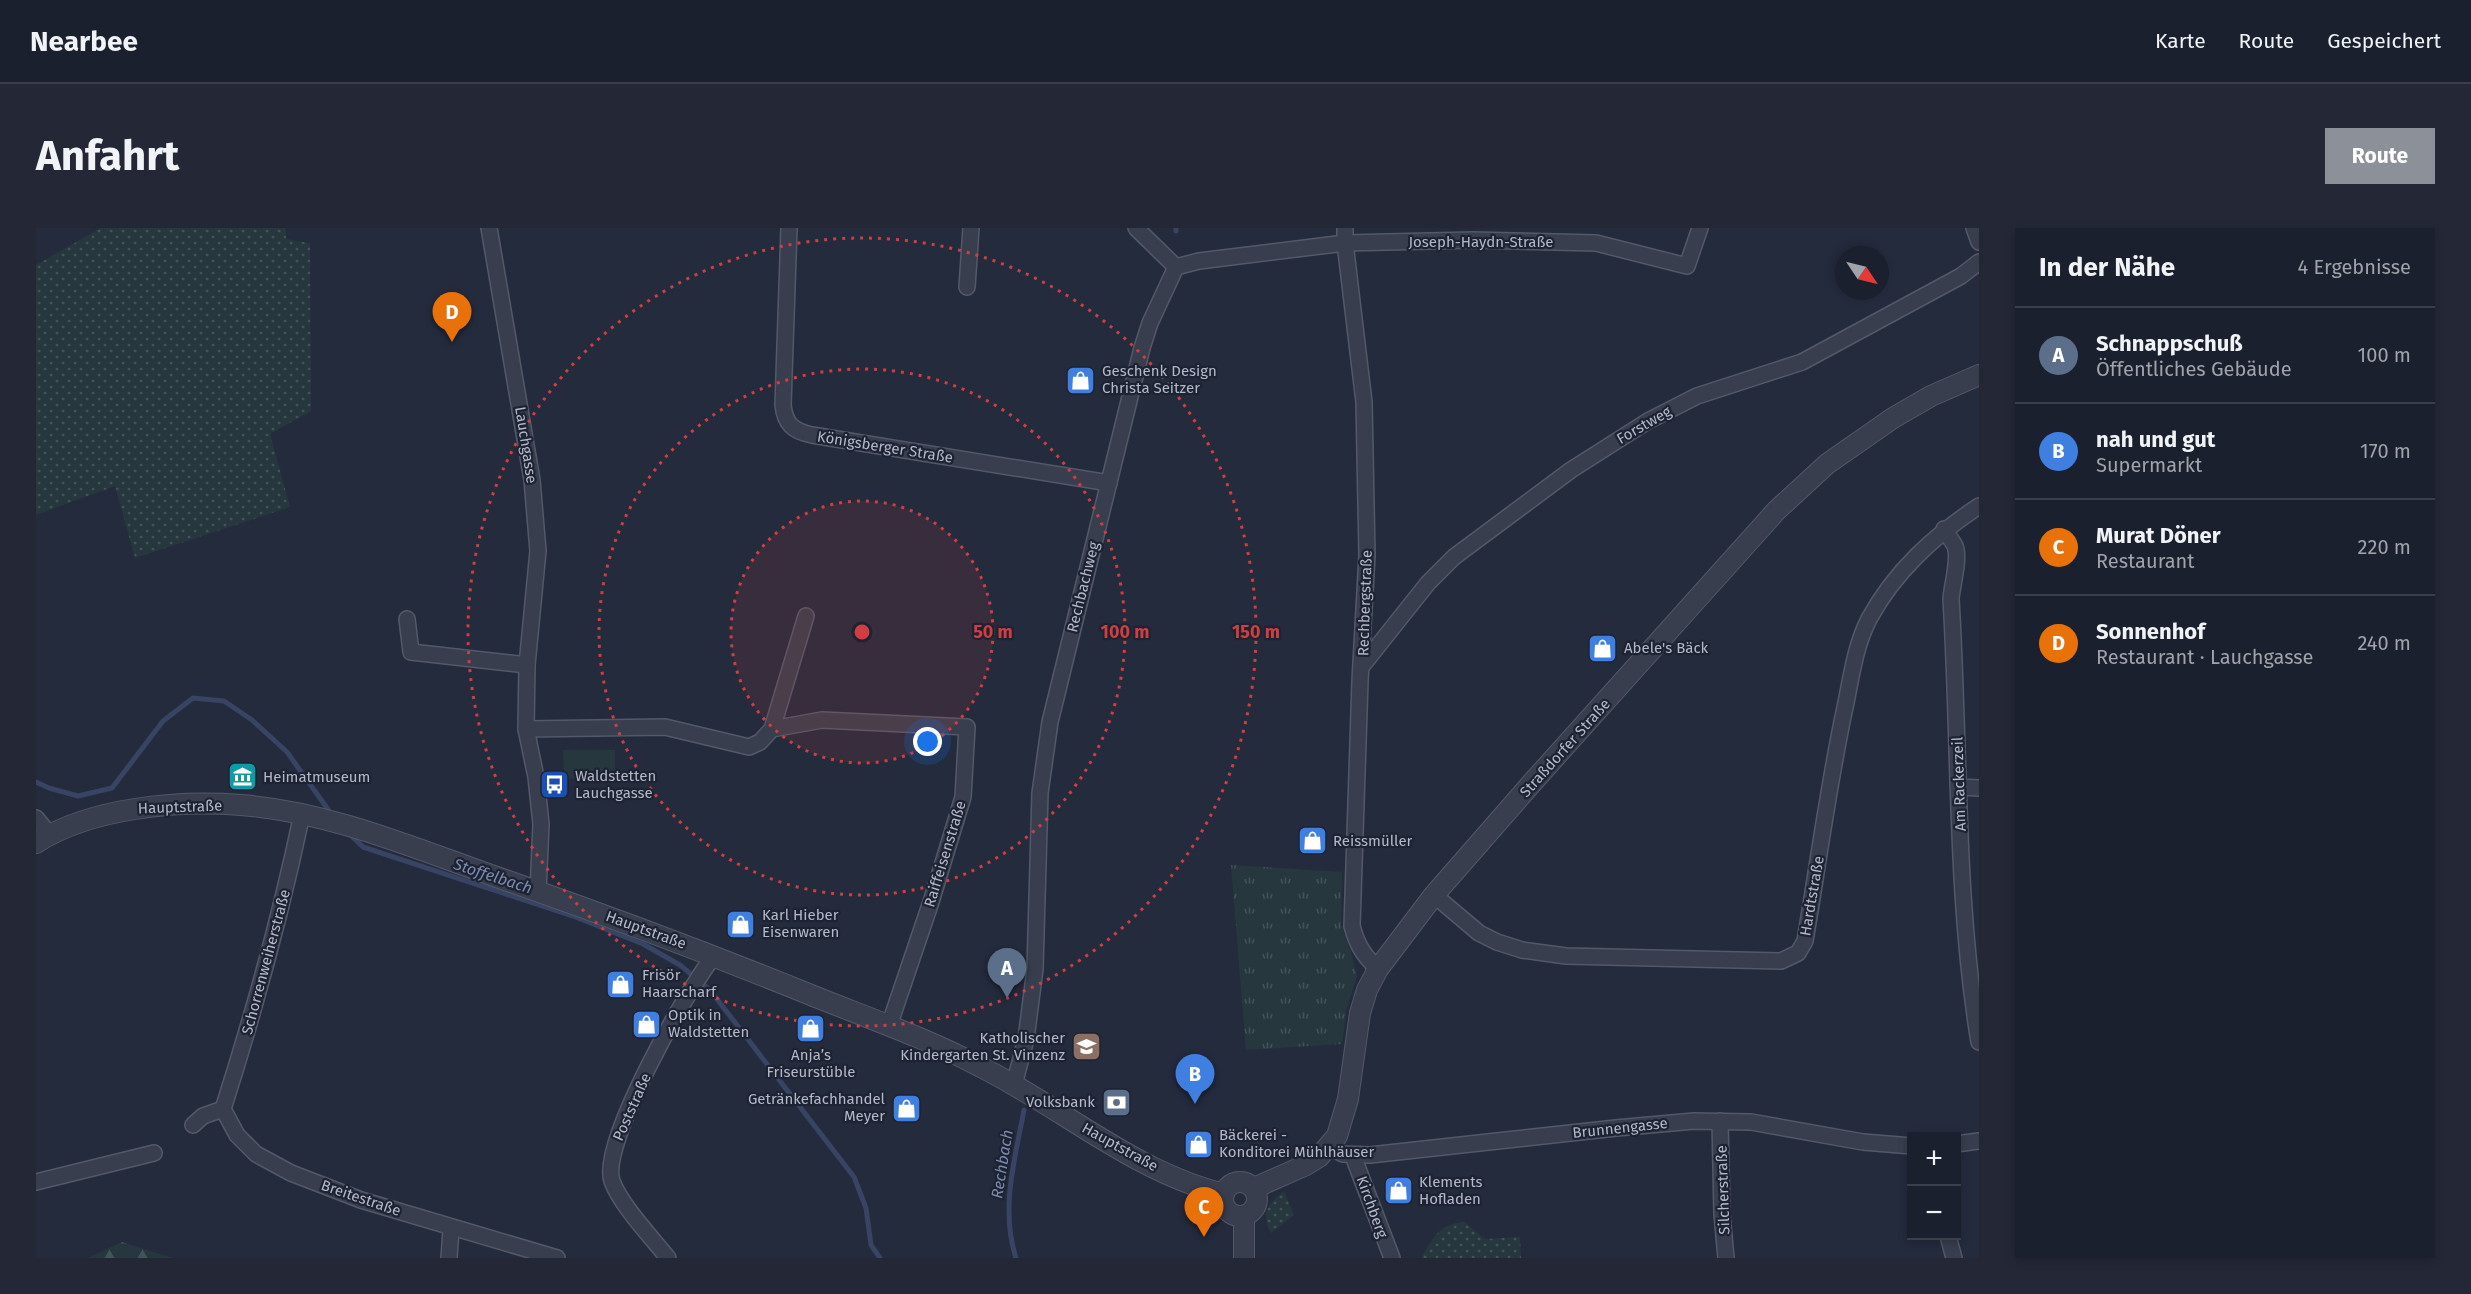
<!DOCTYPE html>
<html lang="de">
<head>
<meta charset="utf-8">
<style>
  body { margin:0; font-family:"Fira Sans",sans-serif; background:#242836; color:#f1f3f6 }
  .controls { position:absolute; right:18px; bottom:18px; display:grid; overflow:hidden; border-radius:0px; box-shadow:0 3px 9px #0003 }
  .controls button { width:54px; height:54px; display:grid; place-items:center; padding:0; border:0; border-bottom:2px solid #393e4a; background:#1b202e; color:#f1f3f6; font:30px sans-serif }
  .compass { position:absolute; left:1799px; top:18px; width:54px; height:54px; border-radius:50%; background:#1b202e; box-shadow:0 3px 9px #0003; rotate:125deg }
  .you { position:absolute; left:892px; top:514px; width:21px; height:21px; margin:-15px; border:4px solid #fff; border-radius:50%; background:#1a73e8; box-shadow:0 0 0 9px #1a73e833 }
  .badge { display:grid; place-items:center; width:39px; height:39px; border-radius:50%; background:#8c9099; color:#fff; font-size:20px; font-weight:700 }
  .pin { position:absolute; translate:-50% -50px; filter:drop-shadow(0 2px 3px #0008) }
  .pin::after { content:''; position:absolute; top:32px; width:21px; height:18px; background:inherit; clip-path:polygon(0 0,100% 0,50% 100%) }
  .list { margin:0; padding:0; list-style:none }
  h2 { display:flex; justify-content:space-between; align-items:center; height:78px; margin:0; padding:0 24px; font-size:26px }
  h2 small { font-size:20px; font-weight:400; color:#a0a3aa }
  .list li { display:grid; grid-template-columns:39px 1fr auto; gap:18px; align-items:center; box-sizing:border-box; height:96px; padding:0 24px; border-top:2px solid #393e4a }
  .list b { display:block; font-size:22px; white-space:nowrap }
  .list p { margin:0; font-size:20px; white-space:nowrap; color:#a0a3aa }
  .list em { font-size:20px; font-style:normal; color:#a0a3aa }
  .map { position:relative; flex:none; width:1943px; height:1030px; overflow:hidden; border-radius:0px }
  header { display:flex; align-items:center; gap:36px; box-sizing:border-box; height:84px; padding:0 30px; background:#1b202e; border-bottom:2px solid #393e4a }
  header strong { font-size:28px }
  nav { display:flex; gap:33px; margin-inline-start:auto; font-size:21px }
  .intro { display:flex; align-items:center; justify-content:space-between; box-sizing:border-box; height:144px; padding:0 36px }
  h1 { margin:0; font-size:42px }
  .button { padding:15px 27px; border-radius:0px; background:#8c9099; color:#fff; font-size:21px; font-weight:700 }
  main { display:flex; gap:36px; padding:0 36px }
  aside { flex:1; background:#1b202e; border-radius:0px; box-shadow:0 3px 9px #0003 }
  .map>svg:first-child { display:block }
  .grass { fill:url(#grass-dots) }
  .forest { fill:url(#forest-firs) }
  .park { fill:url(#park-tufts) }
  .pitch { fill:#26383e }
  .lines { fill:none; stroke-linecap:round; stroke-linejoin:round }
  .stream { stroke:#384464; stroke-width:5 }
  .minor-casing { stroke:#535968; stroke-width:18 }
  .tertiary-casing { stroke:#535968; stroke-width:22 }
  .minor { stroke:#383e4d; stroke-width:15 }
  .tertiary { stroke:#383e4d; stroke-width:20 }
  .ring { fill:none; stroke:#d13e40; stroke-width:3; stroke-dasharray:3 6 }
  .labels { text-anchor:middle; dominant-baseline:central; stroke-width:4.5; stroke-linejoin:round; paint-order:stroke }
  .street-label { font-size:15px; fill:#b4b9c9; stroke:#1d2332 }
  .poi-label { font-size:15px; fill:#b4b9c9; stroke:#1d2332; text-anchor:start }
  .water-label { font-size:16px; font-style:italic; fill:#7c8bb0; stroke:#1d2332 }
  .centre { fill:#d13e40; stroke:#1d2332; stroke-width:3 }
  .ring-label { font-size:18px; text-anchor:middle; font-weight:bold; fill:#d13e40; stroke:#1d2332; stroke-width:4.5; stroke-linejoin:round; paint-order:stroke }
</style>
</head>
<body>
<header>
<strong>Nearbee</strong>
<nav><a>Karte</a><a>Route</a><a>Gespeichert</a></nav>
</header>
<div class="intro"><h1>Anfahrt</h1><a class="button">Route</a></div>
<main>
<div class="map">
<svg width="1943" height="1030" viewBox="0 0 1943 1030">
  <defs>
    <pattern id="grass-dots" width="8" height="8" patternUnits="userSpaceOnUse" patternTransform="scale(1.5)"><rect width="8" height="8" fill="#26383e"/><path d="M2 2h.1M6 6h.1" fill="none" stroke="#435359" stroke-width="1.8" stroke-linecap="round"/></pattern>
    <pattern id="forest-firs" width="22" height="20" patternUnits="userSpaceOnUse" patternTransform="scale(1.5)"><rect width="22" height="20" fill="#26383e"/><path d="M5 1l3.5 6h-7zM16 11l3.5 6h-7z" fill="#435359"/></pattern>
    <pattern id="park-tufts" width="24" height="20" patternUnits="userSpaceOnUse" patternTransform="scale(1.5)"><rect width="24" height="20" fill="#26383e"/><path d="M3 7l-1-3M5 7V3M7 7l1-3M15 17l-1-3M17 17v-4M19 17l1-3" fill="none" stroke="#435359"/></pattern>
  </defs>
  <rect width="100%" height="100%" fill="#242b3d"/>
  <g class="grass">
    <polygon points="65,0 250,0 250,11 274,15 275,183 234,206 254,279 99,330 79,258 0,287 0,37"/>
    <path d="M1248 963 1258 987 1235 1005C1224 985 1232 976 1248 963Z"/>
    <path d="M1428 994 1449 1011 1484 1009 1485 1030H1385C1398 1010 1402 996 1428 994Z"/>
  </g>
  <polygon class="forest" points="86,1014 136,1030 52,1030"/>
  <polygon class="park" points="1195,637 1306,644 1305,697 1315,724 1321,748 1311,779 1306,816 1210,822"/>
  <polygon class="pitch" points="527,522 579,522 579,549 528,551"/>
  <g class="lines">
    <g class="stream">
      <polyline points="1140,0 1140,3"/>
      <polyline points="0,554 13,560 42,568 76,560 127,493 157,470 188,473 216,492 251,524 296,587"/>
      <polyline points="310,603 327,619 537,688 607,716 644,737 674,762 818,949 830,980 835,1017 844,1030"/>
      <path d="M980 1030C964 981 979 931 988 882"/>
    </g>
    <defs>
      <g id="minor">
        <polyline points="453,0 496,252 502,323 491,437 490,501 500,549 505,596 502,664"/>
        <path d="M753 0 747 177C749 196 757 203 776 207L1073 255"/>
        <polyline points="1100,0 1140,39"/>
        <path d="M1309 0V15L1328 174 1331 327 1324 453 1316 698C1321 717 1328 728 1342 741"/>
        <polyline points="1938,0 1943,14"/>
        <polyline points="931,59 935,0"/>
        <path d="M1908 301C1911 307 1916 312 1919 318 1924 330 1916 357 1915 371 1924 518 1919 668 1943 814"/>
        <polyline points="371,391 375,424 491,437"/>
        <polyline points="1326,438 1392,355 1418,329 1535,242 1612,193 1661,168 1766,134 1925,48 1943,34"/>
        <polyline points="490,501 629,499 713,519 724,514 736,501 786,492 931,499 927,569 895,674 853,798"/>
        <polyline points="736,501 770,388"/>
        <polyline points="1923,559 1943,560"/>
        <polyline points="0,590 14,607"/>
        <path d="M1398 667 1443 705 1461 714 1486 722 1530 728 1745 733 1762 725 1769 713C1782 637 1792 560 1808 484 1815 453 1818 420 1833 391 1859 343 1898 308 1943 278"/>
        <polyline points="978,857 990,811 999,741 1004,565 1014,494 1106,120 1114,95 1140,39 1163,33 1309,15 1437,12 1560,15 1651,38 1664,0"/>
        <path d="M187 881C218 784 245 686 266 586"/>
        <polyline points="1684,893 1686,986 1690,1030"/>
        <polyline points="157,897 167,888 187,881 201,907 220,926 255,945 325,972 521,1030"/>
        <polyline points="1920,916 1943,913"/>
        <polyline points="1293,919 1307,926 1334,927 1580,900 1658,893 1715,894 1827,914 1876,918"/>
        <polyline points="1317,928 1356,1030"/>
        <polyline points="0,954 118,925"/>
        <polyline points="1912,1008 1918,1030"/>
        <polyline points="413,1030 415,1001"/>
        <path d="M632 1030C616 1010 584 976 576 953 563 916 652 760 678 728"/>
      </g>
      <g id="tertiary">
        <path d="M0 615C54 580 141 572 205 577 298 584 387 624 475 654 578 690 679 728 780 769 835 791 892 811 945 839 1025 879 1100 945 1188 966"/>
        <circle cx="1204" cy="971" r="17"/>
        <polyline points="1218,960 1270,937 1283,929 1301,908 1312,871 1324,785 1331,762 1342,741 1398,667 1495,556 1741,282 1791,236 1857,190 1895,168 1943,147"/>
        <polyline points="1208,1030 1208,988"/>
      </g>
    </defs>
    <use href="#minor" class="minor-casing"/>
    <use href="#tertiary" class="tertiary-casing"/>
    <use href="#minor" class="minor"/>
    <use href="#tertiary" class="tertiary"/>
  </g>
  <circle cx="826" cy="404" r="131" fill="#d13e40" fill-opacity=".12"/>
  <g class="ring">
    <circle cx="826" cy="404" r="131"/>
    <circle cx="826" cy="404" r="263"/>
    <circle cx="826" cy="404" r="394"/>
  </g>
  <defs>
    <symbol id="shop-square" viewBox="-11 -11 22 22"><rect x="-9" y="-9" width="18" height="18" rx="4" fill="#3f7fe0" stroke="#1d2332"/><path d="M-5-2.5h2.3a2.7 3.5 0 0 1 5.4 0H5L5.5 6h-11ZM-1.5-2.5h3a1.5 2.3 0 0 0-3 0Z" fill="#fff"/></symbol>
    <symbol id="museum-square" viewBox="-11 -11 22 22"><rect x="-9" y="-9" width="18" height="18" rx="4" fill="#0f9aa8" stroke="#1d2332"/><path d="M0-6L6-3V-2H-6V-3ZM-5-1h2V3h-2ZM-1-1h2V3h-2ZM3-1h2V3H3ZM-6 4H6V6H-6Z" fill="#fff"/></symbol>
    <symbol id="bus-square" viewBox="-11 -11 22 22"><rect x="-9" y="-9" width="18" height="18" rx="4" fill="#1a4fb4" stroke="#1d2332"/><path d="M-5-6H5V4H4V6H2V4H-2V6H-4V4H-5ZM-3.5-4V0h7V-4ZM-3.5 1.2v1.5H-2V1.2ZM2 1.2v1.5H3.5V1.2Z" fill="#fff"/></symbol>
    <symbol id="school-square" viewBox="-11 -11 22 22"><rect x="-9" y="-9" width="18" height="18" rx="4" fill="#8d6e63" stroke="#1d2332"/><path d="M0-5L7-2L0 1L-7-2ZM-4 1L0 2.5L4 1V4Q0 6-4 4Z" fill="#fff"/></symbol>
    <symbol id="bank-square" viewBox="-11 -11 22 22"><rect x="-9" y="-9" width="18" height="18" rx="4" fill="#5c6f8a" stroke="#1d2332"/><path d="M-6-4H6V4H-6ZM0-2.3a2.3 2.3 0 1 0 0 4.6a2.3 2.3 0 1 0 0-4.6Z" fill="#fff"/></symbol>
  </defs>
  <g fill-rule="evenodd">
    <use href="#shop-square" x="1028" y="136" width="33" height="33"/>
    <use href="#shop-square" x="1550" y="404" width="33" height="33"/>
    <use href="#museum-square" x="190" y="532" width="33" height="33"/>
    <use href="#bus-square" x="502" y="540" width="33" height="33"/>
    <use href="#shop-square" x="1260" y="596" width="33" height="33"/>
    <use href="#shop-square" x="688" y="680" width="33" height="33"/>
    <use href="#shop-square" x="568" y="740" width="33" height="33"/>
    <use href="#shop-square" x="594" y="780" width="33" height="33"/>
    <use href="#shop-square" x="758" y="784" width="33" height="33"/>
    <use href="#school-square" x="1034" y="802" width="33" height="33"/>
    <use href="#bank-square" x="1064" y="858" width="33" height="33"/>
    <use href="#shop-square" x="854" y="864" width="33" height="33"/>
    <use href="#shop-square" x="1146" y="900" width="33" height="33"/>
    <use href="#shop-square" x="1346" y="946" width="33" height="33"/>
  </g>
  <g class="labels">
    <g class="street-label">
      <text x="1445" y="14">Joseph-Haydn-Straße</text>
      <text transform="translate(1608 197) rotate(-30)">Forstweg</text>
      <text transform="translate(490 217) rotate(81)">Lauchgasse</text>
      <text transform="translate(849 219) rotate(9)">Königsberger Straße</text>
      <text transform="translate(1047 359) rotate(-76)">Rechbachweg</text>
      <text transform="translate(1329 375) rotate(-88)">Rechbergstraße</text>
      <text transform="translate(1529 520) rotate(-48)">Straßdorfer Straße</text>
      <text transform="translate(1923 556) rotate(-92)">Am Rackerzeil</text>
      <text transform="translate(144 579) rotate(-2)">Hauptstraße</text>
      <text transform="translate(909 626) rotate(-73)">Raiffeisenstraße</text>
      <text transform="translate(1776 668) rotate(-80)">Hardtstraße</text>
      <text transform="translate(610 702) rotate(20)">Hauptstraße</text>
      <text transform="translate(230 734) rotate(-75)">Schorrenweiherstraße</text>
      <text transform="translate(596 879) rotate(-66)">Poststraße</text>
      <text transform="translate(1584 900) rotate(-6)">Brunnengasse</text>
      <text transform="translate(1084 919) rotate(29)">Hauptstraße</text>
      <text transform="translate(1687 962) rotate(-92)">Silcherstraße</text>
      <text transform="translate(325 970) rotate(19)">Breitestraße</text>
      <text transform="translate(1336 979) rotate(70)">Kirchberg</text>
    </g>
    <g class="poi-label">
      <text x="1066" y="143">Geschenk Design<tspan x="1066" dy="17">Christa Seitzer</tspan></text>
      <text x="1588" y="420">Abele's Bäck</text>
      <text x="539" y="548">Waldstetten<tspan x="539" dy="17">Lauchgasse</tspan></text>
      <text x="227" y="549">Heimatmuseum</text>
      <text x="1297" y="613">Reissmüller</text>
      <text x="726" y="687">Karl Hieber<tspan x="726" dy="17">Eisenwaren</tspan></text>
      <text x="606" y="747">Frisör<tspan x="606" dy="17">Haarscharf</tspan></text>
      <text x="632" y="787">Optik in<tspan x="632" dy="17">Waldstetten</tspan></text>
      <text x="1029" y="810" text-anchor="end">Katholischer<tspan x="1029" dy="17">Kindergarten St. Vinzenz</tspan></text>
      <text x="775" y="827" text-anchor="middle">Anja’s<tspan x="775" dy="17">Friseurstüble</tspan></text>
      <text x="849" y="871" text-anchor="end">Getränkefachhandel<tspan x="849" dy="17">Meyer</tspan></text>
      <text x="1059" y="874" text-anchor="end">Volksbank</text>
      <text x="1183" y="907">Bäckerei -<tspan x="1183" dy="17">Konditorei Mühlhäuser</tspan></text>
      <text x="1383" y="954">Klements<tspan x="1383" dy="17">Hofladen</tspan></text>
    </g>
    <g class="water-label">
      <text transform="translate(457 648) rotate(18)">Stoffelbach</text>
      <text transform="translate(966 936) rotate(-81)">Rechbach</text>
    </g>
  </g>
  <circle cx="826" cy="404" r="9" class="centre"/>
  <g class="ring-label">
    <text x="957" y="410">50 m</text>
    <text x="1089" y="410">100 m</text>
    <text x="1220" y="410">150 m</text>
  </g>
</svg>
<div class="controls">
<button>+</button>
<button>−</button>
</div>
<svg class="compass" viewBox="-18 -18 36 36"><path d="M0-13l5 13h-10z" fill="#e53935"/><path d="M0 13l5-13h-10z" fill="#a0a3aa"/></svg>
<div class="you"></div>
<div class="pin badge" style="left:971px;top:770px;background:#5c6f8a">A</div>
<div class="pin badge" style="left:1159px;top:876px;background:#3f7fe0">B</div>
<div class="pin badge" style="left:1168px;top:1009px;background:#e8710a">C</div>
<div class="pin badge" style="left:416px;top:114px;background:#e8710a">D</div>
</div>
<aside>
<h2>In der Nähe<small>4 Ergebnisse</small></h2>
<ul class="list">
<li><span class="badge" style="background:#5c6f8a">A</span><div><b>Schnappschuß</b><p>Öffentliches Gebäude</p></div><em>100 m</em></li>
<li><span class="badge" style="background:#3f7fe0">B</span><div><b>nah und gut</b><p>Supermarkt</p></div><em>170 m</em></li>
<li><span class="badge" style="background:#e8710a">C</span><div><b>Murat Döner</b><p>Restaurant</p></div><em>220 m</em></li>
<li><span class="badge" style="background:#e8710a">D</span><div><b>Sonnenhof</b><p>Restaurant · Lauchgasse</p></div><em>240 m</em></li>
</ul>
</aside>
</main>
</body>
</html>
